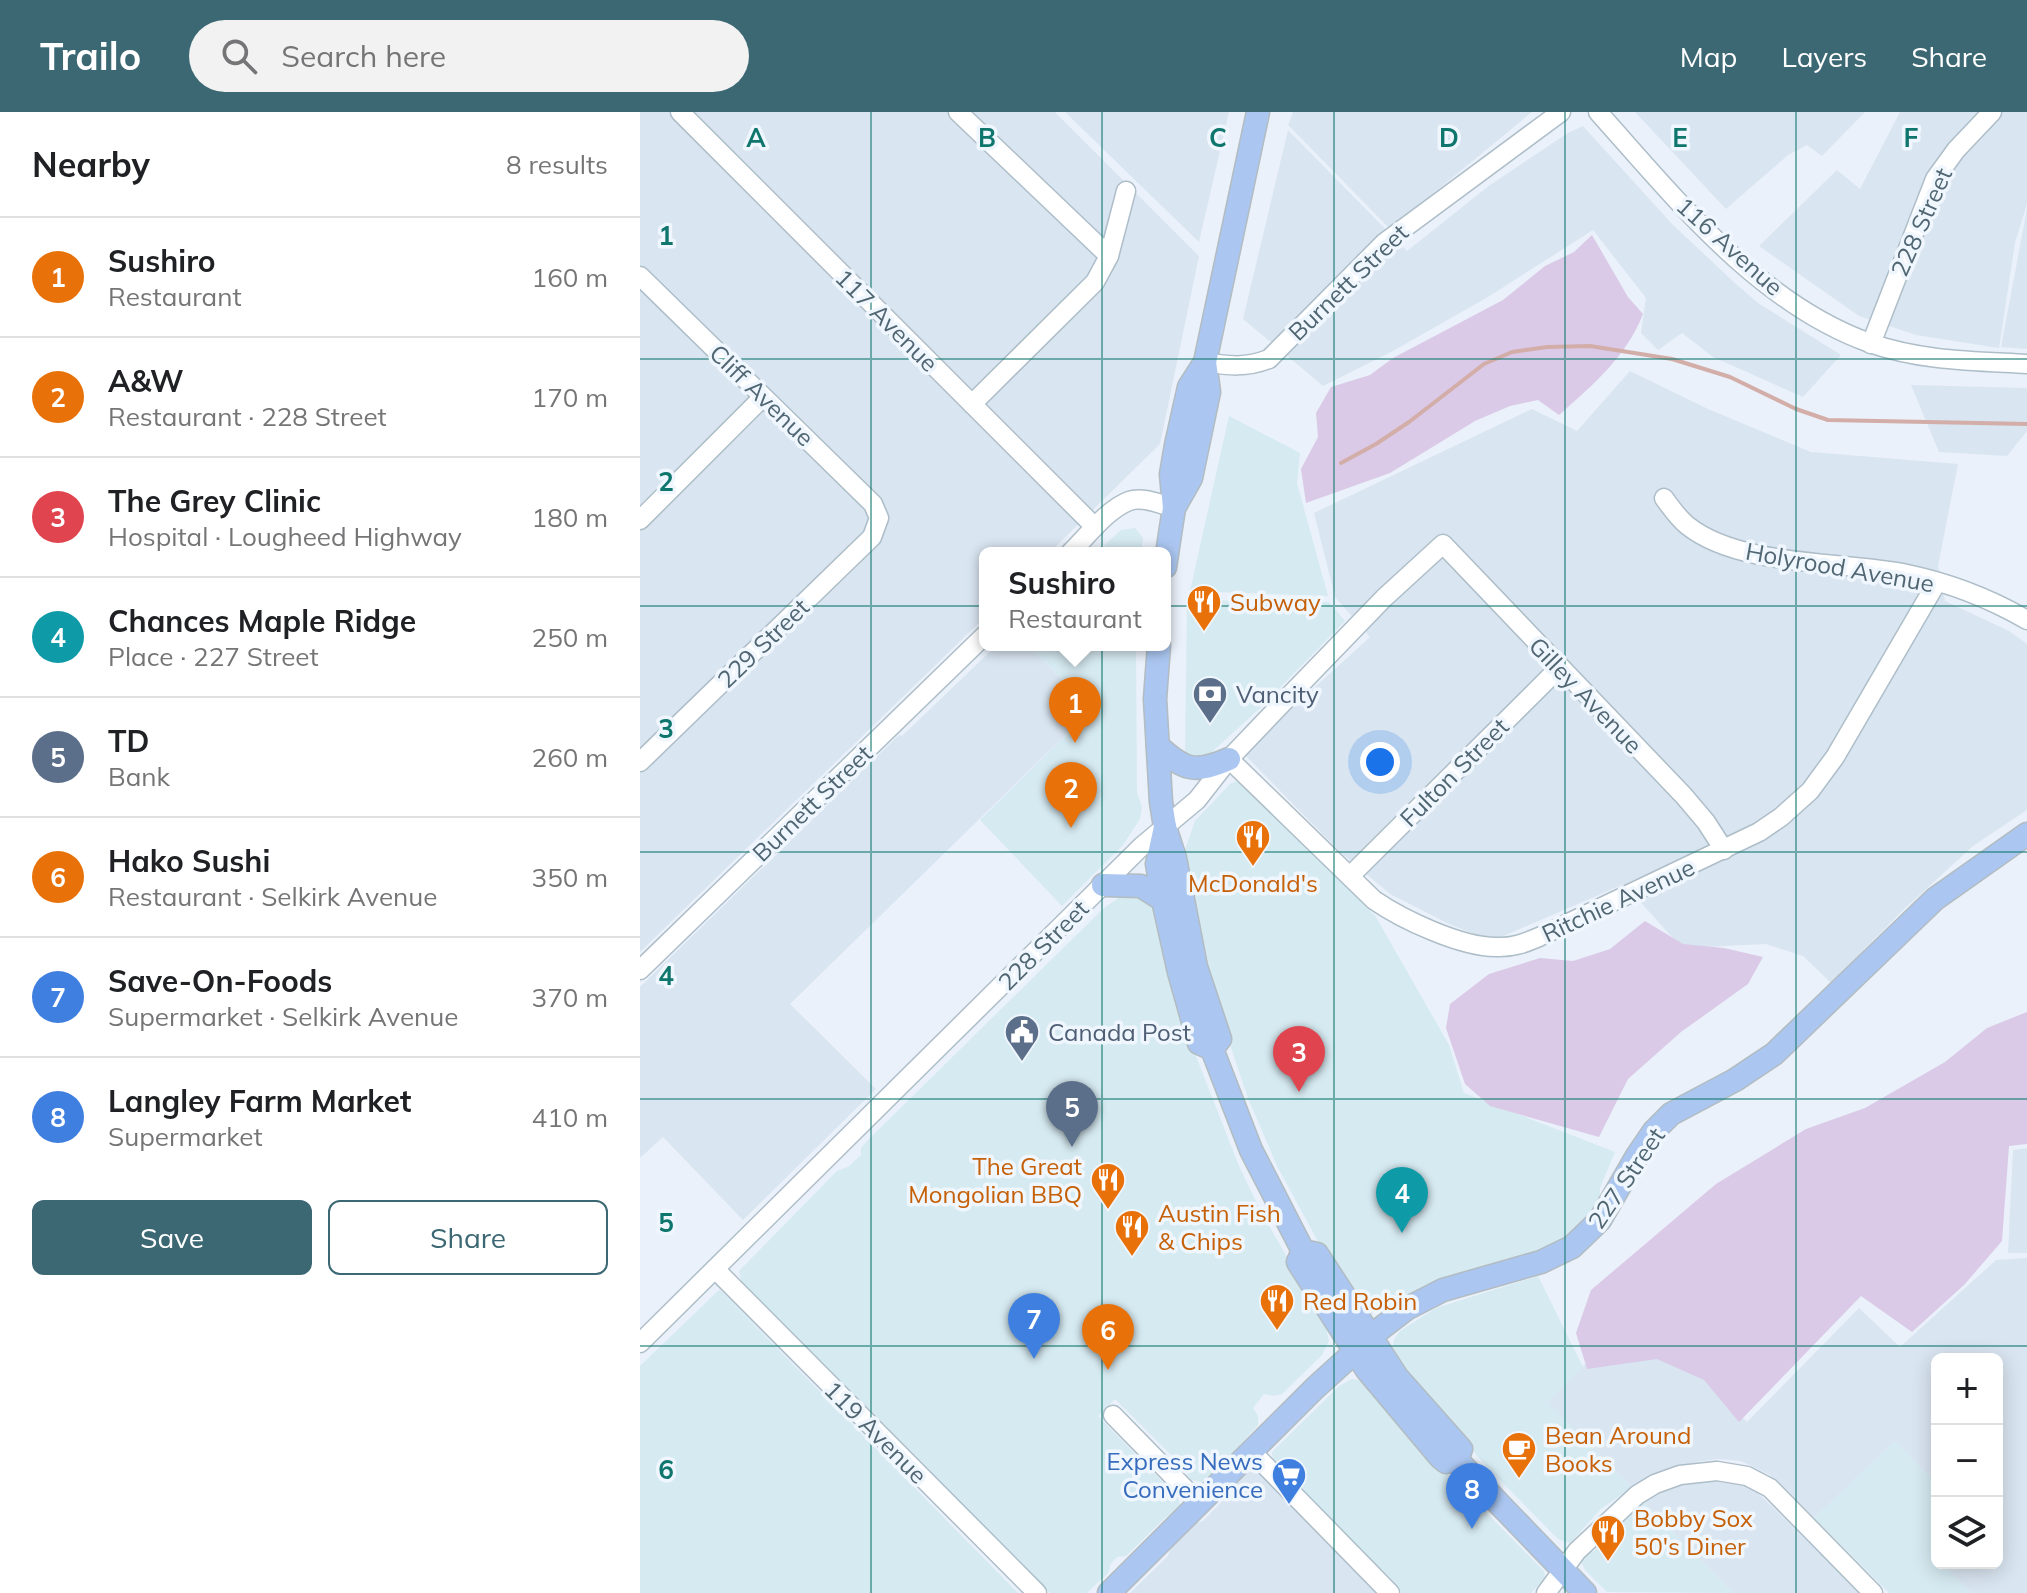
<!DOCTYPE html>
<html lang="en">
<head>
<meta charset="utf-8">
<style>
  body { margin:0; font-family:Mulish,sans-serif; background:#f2f2f2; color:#202124 }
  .controls { position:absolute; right:24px; bottom:24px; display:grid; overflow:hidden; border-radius:12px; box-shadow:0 4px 20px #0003 }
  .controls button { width:72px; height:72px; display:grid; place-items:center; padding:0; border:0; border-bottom:2px solid #e0e0e0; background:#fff; color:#202124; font:40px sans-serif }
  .you { position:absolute; left:740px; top:650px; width:28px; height:28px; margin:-20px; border:6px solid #fff; border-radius:50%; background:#1a73e8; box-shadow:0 0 0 12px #1a73e833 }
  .badge { display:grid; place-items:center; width:52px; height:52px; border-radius:50%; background:#3c6874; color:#fff; font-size:26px; font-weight:700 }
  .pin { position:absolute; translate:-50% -66px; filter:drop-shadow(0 2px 4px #0008) }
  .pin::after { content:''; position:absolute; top:42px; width:28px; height:24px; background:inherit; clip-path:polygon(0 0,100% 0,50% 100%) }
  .popup { position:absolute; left:339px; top:435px; width:192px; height:104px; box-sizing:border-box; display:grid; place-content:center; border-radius:12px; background:#fff; filter:drop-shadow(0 2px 6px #0005); font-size:26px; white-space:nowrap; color:#757577 }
  .popup b { font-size:30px; color:#202124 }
  .popup::after { content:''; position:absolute; left:50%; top:100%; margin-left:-16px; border:16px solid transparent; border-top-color:#fff }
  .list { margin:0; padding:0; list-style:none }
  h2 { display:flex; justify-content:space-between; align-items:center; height:104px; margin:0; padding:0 32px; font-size:34px }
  h2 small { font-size:26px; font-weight:400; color:#757577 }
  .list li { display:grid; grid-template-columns:52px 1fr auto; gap:24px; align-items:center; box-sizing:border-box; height:120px; padding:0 32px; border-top:2px solid #e0e0e0 }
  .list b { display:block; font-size:30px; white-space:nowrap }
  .list p { margin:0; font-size:26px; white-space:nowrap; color:#757577 }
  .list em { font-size:26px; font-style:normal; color:#757577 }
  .actions { display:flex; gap:16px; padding:24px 32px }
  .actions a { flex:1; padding:18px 0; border:2px solid #3c6874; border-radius:12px; text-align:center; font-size:28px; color:#3c6874 }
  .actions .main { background:#3c6874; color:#fff }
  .icon { flex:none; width:44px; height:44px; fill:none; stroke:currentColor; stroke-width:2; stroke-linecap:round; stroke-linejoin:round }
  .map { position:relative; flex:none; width:1387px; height:1481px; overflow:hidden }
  header { display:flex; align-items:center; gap:48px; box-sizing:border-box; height:112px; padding:0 40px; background:#3c6874; color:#fff }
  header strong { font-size:38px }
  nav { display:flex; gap:44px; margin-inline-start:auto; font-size:28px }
  .search { width:560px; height:72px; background:#f2f2f2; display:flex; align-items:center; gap:20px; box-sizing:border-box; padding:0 28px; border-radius:44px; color:#757577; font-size:30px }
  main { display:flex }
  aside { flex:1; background:#fff }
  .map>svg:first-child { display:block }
  .residential { fill:#d9e5f1 }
  .commercial { fill:#d6eaf1 }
  .green { fill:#dacae7 }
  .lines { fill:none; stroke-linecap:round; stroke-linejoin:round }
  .stream { stroke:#d3ada8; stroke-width:4 }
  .minor-casing { stroke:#aebec9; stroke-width:21 }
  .major-casing { stroke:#b2bcc1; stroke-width:25 }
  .minor { stroke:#fff; stroke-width:18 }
  .major { stroke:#abc7f1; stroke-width:22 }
  .grid { fill:none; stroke:#0f766e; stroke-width:2; stroke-opacity:0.55 }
  .labels { text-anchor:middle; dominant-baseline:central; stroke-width:7; stroke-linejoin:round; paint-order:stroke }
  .street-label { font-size:24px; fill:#506773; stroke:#f0f6fd }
  .food-label { font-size:24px; fill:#c56008; stroke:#f0f6fd; text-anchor:start }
  .service-label { font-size:24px; fill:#4e5e75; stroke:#f0f6fd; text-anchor:start }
  .shop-label { font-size:24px; fill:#366cbe; stroke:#f0f6fd; text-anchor:end }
  .grid-label { font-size:26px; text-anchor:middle; font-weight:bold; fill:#0f766e; stroke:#f0f6fd; stroke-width:7; stroke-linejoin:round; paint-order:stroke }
</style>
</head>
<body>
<header>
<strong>Trailo</strong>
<div class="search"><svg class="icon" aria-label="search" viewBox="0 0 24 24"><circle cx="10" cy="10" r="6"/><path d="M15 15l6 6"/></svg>Search here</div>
<nav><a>Map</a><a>Layers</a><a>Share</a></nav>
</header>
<main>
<aside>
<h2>Nearby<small>8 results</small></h2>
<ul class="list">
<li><span class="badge" style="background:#e8710a">1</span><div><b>Sushiro</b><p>Restaurant</p></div><em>160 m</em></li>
<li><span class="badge" style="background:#e8710a">2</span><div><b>A&amp;W</b><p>Restaurant · 228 Street</p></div><em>170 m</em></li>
<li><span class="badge" style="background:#e0444e">3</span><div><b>The Grey Clinic</b><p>Hospital · Lougheed Highway</p></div><em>180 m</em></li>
<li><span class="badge" style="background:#0f9aa8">4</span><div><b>Chances Maple Ridge</b><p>Place · 227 Street</p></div><em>250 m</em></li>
<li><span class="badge" style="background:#5c6f8a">5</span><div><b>TD</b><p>Bank</p></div><em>260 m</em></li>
<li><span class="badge" style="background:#e8710a">6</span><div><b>Hako Sushi</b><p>Restaurant · Selkirk Avenue</p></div><em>350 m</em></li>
<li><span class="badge" style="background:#3f7fe0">7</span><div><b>Save-On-Foods</b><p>Supermarket · Selkirk Avenue</p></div><em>370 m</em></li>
<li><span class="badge" style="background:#3f7fe0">8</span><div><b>Langley Farm Market</b><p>Supermarket</p></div><em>410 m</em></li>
</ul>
<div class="actions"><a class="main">Save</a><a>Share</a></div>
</aside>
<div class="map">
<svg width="1387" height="1481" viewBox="0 0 1387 1481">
  <rect width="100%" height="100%" fill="#eaf1fa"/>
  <g class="residential">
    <polygon points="0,0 415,0 559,144 520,332 409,441 345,441 345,505 0,840"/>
    <polygon points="425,0 589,0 559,130"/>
    <polygon points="653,0 892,0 750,117 648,13"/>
    <polygon points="995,0 1225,0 1182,44 1167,33 1148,43 1086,97"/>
    <polygon points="1260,0 1387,0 1387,92 1375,131 1359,236 1276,223 1219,204 1119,134 1197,58 1220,77"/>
    <polygon points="943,14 1033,113 1095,171 1118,191 1201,243 1163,285 1073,245 1042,221 1018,238 1001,221 1006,186 953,118 848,185 753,239 683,274 603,207 648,18 767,139 850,73 928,21"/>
    <polygon points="1387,97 1387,237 1361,235"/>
    <polygon points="990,259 1068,297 1171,340 1318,352 1298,454 1305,489 1369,519 1387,532 1387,698 1333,734 1261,800 1191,871 1163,844 1126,832 1042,836 984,772 852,829 809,812 750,782 699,739 606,644 606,638 730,525 695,485 674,401 892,297 937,319"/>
    <polygon points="1271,273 1387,276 1387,319 1367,344 1299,340"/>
    <polygon points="357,533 388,533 452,597 150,892 236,977 103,1108 23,1025 0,1046 0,875 259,623 262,624"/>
    <polygon points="1387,1036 1387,1141 1368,1141 1373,1038"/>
    <polygon points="1387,1146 1387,1481 1331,1481 1302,1451 1357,1451 1357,1247 1297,1247 1297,1372 1255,1329 1174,1406 1130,1363 1101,1349 1077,1347 1057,1350 1024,1360 992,1375 907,1291 996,1201 1107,1310 1219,1196 1260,1235 1356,1148"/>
    <polygon points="611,1359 619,1360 741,1481 490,1481 528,1444 531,1435 554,1412 563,1409 594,1377 602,1363"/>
    <polygon points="1070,1369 1103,1373 1118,1381 1221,1481 1093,1481 1004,1390 1034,1374"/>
  </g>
  <g class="commercial">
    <polygon points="589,304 660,341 657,371 688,484 550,479"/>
    <polygon points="495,416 503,426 501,441 456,441 481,418"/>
    <polygon points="547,488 689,490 705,509 619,597 562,649 545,640"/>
    <polygon points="388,533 496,533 497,680 502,695 500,707 483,733 422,794 340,708 452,597"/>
    <polygon points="599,668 606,672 736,805 809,933 824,981 975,1040 960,1076 960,1092 931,1122 906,1136 793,1170 732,1202 728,1202 694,1159 637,1054 608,986 575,889 543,743 555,709 590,672"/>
    <polygon points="494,780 511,791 518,805 552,934 599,1054 622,1102 684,1208 689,1229 682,1243 642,1282 634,1284 624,1282 613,1296 618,1304 618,1313 575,1361 563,1370 551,1368 543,1355 475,1287 458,1304 526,1373 537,1381 540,1393 537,1398 524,1407 486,1444 477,1445 470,1453 469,1460 447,1481 410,1481 102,1173 99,1159 197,1059 208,1055 221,1043 221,1036 229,1027 464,796 481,784"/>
    <polygon points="898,1164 943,1255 908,1291 992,1375 961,1397 930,1431 918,1427 846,1354 759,1253 752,1239 754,1227 760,1219 796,1196"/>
    <polygon points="79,1178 83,1181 378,1481 0,1481 0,1254"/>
    <polygon points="712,1267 724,1269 791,1345 904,1459 905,1466 891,1481 762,1481 633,1350 632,1340 699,1274"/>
    <polygon points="1255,1329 1297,1372 1297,1451 1302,1451 1331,1481 1249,1481 1174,1406"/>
    <polygon points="1004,1390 1093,1481 967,1480 945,1458 941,1449 945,1443 954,1439"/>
  </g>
  <g class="green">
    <path d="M952 123 988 185 1003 202C986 245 953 273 919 303L898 288 870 294 835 309 750 361 666 391 661 357 678 325 676 301 691 275 730 263 753 246 863 188 905 154 934 140Z"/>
    <polygon points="1005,809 1043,832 1084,836 1123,845 1108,872 1041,920 988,967 959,1025 850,994 825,972 806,916 810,892 849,862 900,846 933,849 970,837"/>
    <polygon points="1387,900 1387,1032 1369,1034 1362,1129 1324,1173 1272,1220 1221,1184 1099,1310 1064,1268 1017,1247 947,1257 936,1221 951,1178 1076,1072 1166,1017 1225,996 1305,950 1347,916"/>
  </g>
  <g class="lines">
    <polyline class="stream" points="701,351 736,332 769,310 844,252 872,240 907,235 950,234 1032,247 1090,265 1156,297 1188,308 1387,312"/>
    <defs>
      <g id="minor">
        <polyline points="40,0 455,415"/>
        <polyline points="318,0 469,144"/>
        <path d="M958 0C1034 85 1119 192 1230 231 1281 249 1334 249 1387 252"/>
        <polyline points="0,164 233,392 239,406 232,425 0,650"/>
        <polyline points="1231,232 1295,67 1316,38 1352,0"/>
        <path d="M565 250C589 254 606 256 629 247L744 131 921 0"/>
        <polyline points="332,292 455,170 469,144 486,79"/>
        <path d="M1024 386C1031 396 1038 406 1048 414 1100 455 1203 449 1267 462 1310 471 1349 486 1387 508"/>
        <polyline points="0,408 123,285"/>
        <path d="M430 441C447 425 466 398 489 389 502 384 521 392 534 396"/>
        <path d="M589 647 734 788C763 808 821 835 856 835 872 836 885 831 899 825L1119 720 1141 705 1170 679 1195 645 1297 470"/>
        <polyline points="710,764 919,556"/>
        <polyline points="0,858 345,523"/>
        <polyline points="75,1157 397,1481"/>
        <polyline points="0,1231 502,734 557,688 589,647 653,580 744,486 803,432 1044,684 1066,710 1084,738"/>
        <polyline points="473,1303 560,1392"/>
        <polyline points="611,1339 750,1481"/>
        <polyline points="906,1481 937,1439 997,1383 1015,1372 1040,1363 1077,1359 1107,1364 1130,1376 1233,1481"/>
      </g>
      <g id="major">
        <polyline points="534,396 551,366 569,280 565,250"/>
        <polyline points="525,455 534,396 531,362 536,333 549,275 565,250 618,0"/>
        <polyline points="519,533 515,587 521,690 525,715 535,746 556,855 580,927 572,937"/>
        <path d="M518 634C544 658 555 662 589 647"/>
        <polyline points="525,715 517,752 523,788 539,860 559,931 572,937 611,1038 663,1139 677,1142 757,1265 821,1337 817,1348"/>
        <polyline points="463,773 501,774 523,788"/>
        <polyline points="663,1139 658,1150 727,1258 800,1345 806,1350 817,1348"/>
        <polyline points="817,1348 945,1481"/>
        <polyline points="469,1481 675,1276 740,1217 766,1197 803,1178 901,1150 932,1135 960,1108 997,1044 1014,1019 1031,1002 1095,968 1134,942 1295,787 1387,722"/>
      </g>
    </defs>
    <use href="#minor" class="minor-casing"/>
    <use href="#major" class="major-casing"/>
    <use href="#minor" class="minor"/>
    <use href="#major" class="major"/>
  </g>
  <path class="grid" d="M231 0V1481M462 0V1481M694 0V1481M925 0V1481M1156 0V1481M0 247H1387M0 494H1387M0 740H1387M0 987H1387M0 1234H1387"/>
  <defs>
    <symbol id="restaurant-pin" viewBox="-11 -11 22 30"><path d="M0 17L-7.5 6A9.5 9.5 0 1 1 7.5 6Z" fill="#e8710a" stroke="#f0f6fd"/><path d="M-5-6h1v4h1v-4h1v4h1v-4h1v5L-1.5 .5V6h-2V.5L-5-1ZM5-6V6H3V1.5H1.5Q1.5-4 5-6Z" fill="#fff"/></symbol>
    <symbol id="bank-pin" viewBox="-11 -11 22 30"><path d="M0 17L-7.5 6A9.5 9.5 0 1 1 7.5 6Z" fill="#5c6f8a" stroke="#f0f6fd"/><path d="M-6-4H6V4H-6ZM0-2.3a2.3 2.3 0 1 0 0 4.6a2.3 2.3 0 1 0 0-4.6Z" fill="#fff"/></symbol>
    <symbol id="civic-pin" viewBox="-11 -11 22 30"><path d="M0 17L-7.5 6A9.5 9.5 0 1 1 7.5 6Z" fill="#5c6f8a" stroke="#f0f6fd"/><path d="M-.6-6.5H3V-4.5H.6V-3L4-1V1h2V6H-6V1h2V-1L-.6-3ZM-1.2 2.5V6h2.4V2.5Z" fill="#fff"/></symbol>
    <symbol id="cafe-pin" viewBox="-11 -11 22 30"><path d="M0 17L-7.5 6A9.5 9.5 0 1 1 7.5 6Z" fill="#e8710a" stroke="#f0f6fd"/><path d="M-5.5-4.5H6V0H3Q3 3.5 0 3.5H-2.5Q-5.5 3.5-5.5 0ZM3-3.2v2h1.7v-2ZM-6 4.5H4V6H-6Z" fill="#fff"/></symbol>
    <symbol id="supermarket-pin" viewBox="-11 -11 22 30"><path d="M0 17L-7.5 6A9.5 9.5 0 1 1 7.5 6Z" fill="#3f7fe0" stroke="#f0f6fd"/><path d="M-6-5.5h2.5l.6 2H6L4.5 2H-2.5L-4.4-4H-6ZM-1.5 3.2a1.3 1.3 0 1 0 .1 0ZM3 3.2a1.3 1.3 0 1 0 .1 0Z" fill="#fff"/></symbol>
  </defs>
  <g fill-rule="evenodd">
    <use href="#restaurant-pin" x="544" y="470" width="40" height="54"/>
    <use href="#bank-pin" x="550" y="562" width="40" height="54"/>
    <use href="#restaurant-pin" x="593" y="705" width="40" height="54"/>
    <use href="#civic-pin" x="362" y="900" width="40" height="54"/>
    <use href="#restaurant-pin" x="448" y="1048" width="40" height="54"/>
    <use href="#restaurant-pin" x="472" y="1095" width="40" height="54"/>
    <use href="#restaurant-pin" x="617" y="1169" width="40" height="54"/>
    <use href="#cafe-pin" x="859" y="1317" width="40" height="54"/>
    <use href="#supermarket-pin" x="629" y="1343" width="40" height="54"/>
    <use href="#restaurant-pin" x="948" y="1400" width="40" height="54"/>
  </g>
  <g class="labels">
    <g class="street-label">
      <text transform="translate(1281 110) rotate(-66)">228 Street</text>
      <text transform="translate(1090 134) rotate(42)">116 Avenue</text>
      <text transform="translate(708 170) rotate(-44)">Burnett Street</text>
      <text transform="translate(247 208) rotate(45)">117 Avenue</text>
      <text transform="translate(122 283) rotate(44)">Cliff Avenue</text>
      <text transform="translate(1200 455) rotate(10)">Holyrood Avenue</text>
      <text transform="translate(123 531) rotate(-44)">229 Street</text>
      <text transform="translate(946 583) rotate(46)">Gilley Avenue</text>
      <text transform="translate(814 660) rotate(-45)">Fulton Street</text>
      <text transform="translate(172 691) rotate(-44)">Burnett Street</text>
      <text transform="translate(978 788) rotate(-25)">Ritchie Avenue</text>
      <text transform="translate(403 833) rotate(-45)">228 Street</text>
      <text transform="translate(986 1066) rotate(-56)">227 Street</text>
      <text transform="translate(236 1320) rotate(45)">119 Avenue</text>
    </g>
    <g class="food-label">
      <text x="590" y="490">Subway</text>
      <text x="613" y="771" text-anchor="middle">McDonald's</text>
      <text x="442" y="1054" text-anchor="end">The Great<tspan x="442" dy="28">Mongolian BBQ</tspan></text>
      <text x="518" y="1101">Austin Fish<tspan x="518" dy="28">&amp; Chips</tspan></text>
      <text x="663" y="1189">Red Robin</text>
      <text x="905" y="1323">Bean Around<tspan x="905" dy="28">Books</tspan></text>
      <text x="994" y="1406">Bobby Sox<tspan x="994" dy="28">50's Diner</tspan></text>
    </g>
    <g class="service-label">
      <text x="596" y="582">Vancity</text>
      <text x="408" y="920">Canada Post</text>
    </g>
    <g class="shop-label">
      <text x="623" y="1349">Express News<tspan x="623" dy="28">Convenience</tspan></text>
    </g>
  </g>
  <g class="grid-label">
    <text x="116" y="35">A</text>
    <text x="347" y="35">B</text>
    <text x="578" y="35">C</text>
    <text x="809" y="35">D</text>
    <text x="1040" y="35">E</text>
    <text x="1271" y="35">F</text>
    <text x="26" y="133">1</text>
    <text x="26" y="379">2</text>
    <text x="26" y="626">3</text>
    <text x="26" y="873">4</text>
    <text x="26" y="1120">5</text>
    <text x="26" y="1367">6</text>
  </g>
</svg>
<div class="controls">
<button>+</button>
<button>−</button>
<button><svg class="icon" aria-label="layers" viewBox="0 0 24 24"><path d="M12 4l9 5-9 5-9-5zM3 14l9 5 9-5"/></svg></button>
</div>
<div class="you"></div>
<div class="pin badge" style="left:435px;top:631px;background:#e8710a">1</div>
<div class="popup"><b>Sushiro</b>Restaurant</div>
<div class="pin badge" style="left:431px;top:716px;background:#e8710a">2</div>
<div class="pin badge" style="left:659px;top:980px;background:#e0444e">3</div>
<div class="pin badge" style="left:762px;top:1121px;background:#0f9aa8">4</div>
<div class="pin badge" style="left:432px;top:1035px;background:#5c6f8a">5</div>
<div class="pin badge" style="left:468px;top:1258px;background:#e8710a">6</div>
<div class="pin badge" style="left:394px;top:1247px;background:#3f7fe0">7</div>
<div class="pin badge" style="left:832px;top:1417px;background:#3f7fe0">8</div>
</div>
</main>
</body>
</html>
